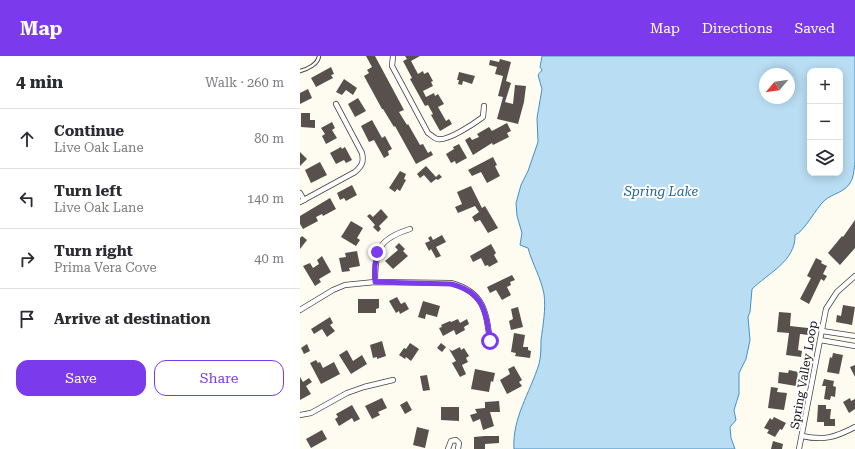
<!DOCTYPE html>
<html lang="en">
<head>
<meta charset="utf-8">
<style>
  body { margin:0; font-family:"Roboto Serif",serif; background:#f2f2f3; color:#2b2b33 }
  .controls { position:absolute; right:12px; top:12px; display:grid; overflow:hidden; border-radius:8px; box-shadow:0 2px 10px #0003 }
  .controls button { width:36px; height:36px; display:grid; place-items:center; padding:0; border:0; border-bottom:1px solid #e1e1e2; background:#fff; color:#2b2b33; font:20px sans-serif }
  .compass { position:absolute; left:459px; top:12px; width:36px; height:36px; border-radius:50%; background:#fff; box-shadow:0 2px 10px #0003; rotate:241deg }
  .stop { position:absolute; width:12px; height:12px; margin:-9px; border:3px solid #7c3aed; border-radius:50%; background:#fff }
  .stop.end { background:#7c3aed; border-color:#fff; box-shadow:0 1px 4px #0008 }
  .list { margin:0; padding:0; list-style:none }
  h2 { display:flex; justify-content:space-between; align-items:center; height:52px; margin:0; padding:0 16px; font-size:17px }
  h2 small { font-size:13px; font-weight:400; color:#7c7c81 }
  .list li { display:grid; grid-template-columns:26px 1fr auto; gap:12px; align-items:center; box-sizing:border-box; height:60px; padding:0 16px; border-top:1px solid #e1e1e2 }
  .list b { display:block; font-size:15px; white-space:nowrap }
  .list p { margin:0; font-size:13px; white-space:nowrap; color:#7c7c81 }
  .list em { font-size:13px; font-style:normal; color:#7c7c81 }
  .actions { display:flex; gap:8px; padding:12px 16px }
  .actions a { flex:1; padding:9px 0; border:1px solid #7c3aed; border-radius:12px; text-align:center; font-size:14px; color:#7c3aed }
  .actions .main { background:#7c3aed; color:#fff }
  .icon { flex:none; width:22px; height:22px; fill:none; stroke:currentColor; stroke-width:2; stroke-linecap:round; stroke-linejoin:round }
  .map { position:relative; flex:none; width:555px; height:393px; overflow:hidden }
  header { display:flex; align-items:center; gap:24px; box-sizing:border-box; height:56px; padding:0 20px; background:#7c3aed; color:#fff }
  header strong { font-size:19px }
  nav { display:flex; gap:22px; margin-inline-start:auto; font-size:14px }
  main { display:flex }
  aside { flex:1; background:#fff }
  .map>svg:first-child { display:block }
  .water { fill:#b9ddf3; stroke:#4491c6; fill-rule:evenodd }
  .building { fill:#57504c }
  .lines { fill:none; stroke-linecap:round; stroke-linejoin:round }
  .lane-casing { stroke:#424242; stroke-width:4.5 }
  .street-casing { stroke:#424242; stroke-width:6 }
  .lane { stroke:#fff; stroke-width:2.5 }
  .street { stroke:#fff; stroke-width:4.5 }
  .route { stroke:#7c3aed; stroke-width:5 }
  .labels { text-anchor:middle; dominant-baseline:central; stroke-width:4; stroke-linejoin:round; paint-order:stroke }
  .street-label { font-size:12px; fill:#0f0f0f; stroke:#fff }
  .water-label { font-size:13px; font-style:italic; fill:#1e639a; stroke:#fff }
</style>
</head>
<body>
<header>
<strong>Map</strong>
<nav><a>Map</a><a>Directions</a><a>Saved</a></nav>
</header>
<main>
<aside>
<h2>4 min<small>Walk · 260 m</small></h2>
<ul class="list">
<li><svg class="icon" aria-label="ahead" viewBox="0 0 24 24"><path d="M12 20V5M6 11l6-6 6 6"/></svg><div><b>Continue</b><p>Live Oak Lane</p></div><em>80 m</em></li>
<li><svg class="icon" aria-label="left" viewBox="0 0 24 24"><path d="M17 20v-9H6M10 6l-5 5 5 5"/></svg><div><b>Turn left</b><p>Live Oak Lane</p></div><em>140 m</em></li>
<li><svg class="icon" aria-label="right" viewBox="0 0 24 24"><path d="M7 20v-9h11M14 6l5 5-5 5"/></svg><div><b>Turn right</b><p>Prima Vera Cove</p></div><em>40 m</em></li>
<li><svg class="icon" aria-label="arrive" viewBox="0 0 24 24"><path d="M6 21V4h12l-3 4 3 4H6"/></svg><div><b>Arrive at destination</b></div></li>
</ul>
<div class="actions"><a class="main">Save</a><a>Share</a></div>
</aside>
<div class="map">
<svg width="555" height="393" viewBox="0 0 555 393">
  <rect width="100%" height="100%" fill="#fefcf1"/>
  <path class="water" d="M242 0H555V106C554 113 554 121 550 127 545 136 532 138 525 144 515 153 505 175 495 179 496 205 467 218 452 233L450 256 448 261 450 284 446 303 439 317V338L434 354 436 364 430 371 431 382 435 393H214C212 362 230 337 239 308 241 300 241 292 241 284 243 269 246 253 244 238 241 222 232 207 228 192L220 189 222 177 217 160 216 147 221 129 228 115 238 86 237 62 242 33 238 19 242 14 240 11ZM510 15H540V117H510ZM465 18H489V42H465Z"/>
  <g class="building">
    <polygon points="66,0 75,0 104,54 99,56 107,69 108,68 120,89 123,88 128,97 131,95 133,99 116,108 95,70 94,71 83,53 82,53 64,20 69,17 67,14 72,11"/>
    <polygon points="105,0 120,0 111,5 118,18 123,15 124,18 128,16 133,25 131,26 133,30 123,35 126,41 134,37 135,40 138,38 144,48 138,51 146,65 149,63 152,68 140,75 131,59 133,58 128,49 125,50 110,23 112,22 103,5 107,3"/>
    <polygon points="200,3 211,6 206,25 211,27 205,46 213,48 215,29 226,30 224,46 218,68 197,63 203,41 198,40 203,20 195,18 197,11 189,9 190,4 199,6"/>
    <polygon points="31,11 34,18 31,19 33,22 16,31 11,22"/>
    <polygon points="159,16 175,20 172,28 163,25 162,29 158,28 159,24 157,24"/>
    <polygon points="44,23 57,32 53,39 46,34 42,39 36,36"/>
    <polygon points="8,33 12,42 0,48 0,37"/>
    <polygon points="58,42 66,55 55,61 48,48"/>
    <polygon points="1,57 10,57 10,64 15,64 15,72 1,71"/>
    <polygon points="72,64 82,82 85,80 92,93 88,95 89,99 84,102 74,84 69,86 61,70"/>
    <polygon points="32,66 35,72 32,74 37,82 26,88 22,80 25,78 21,72"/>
    <polygon points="207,67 211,75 207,77 209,81 193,89 192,87 173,99 165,84 170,81 172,84 179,81 177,78 189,71 192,75"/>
    <polygon points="159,88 167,102 156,108 155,105 151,107 146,98 154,93 153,91"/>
    <polygon points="41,91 42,93 45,91 52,104 46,107 44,104 36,108 30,97"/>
    <polygon points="0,96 7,103 0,110"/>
    <polygon points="193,101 197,109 195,110 200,120 187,127 181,116 172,120 168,114"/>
    <polygon points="20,106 27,119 11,127 5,114"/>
    <polygon points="126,110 136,121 139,118 142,121 138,124 136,123 131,127 124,119 120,122 117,118"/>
    <polygon points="100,115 106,118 104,123 106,124 100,135 97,133 95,136 89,132"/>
    <polygon points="52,129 57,139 46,145 44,142 40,144 37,137"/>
    <polygon points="171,130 182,152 185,150 198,172 188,177 180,164 175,166 172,161 179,156 175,150 158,157 155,151 162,148 157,136"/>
    <polygon points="30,142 36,153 23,160 22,158 16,161 18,165 3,173 0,168 0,160"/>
    <polygon points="81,153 88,161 79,170 81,173 78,176 73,171 75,169 67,160 70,158 73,161"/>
    <polygon points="555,164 555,192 540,209 528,197 542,180 543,181"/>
    <polygon points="51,165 63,172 57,182 60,184 56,190 41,181"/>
    <polygon points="142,179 146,186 136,191 141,200 136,202 131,193 129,195 125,187 130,185 128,182 131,180 133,184"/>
    <polygon points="2,180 7,184 0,193 0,182"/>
    <polygon points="99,187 105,193 103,195 108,200 93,213 85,205 98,194 95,191"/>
    <polygon points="191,188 196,197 194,199 198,206 189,211 188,209 185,210 181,202 173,206 170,200"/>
    <polygon points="57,195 60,210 49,212 50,215 42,216 39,202 46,201 45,197"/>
    <polygon points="22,200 31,216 19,223 21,226 15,230 3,210 10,207 13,212 19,208 17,204"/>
    <polygon points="516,202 522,205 521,207 527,210 523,218 527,220 524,225 521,223 509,248 500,243 511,222 507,220"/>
    <polygon points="212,219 215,224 210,226 211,229 207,231 211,239 202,244 196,234 190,237 187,231"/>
    <polygon points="97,241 101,248 105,246 109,253 100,258 99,255 96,257 89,245"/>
    <polygon points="58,243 79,243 79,252 76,253 76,257 58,257"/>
    <polygon points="123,245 140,250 137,261 126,258 125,263 118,261"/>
    <polygon points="543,249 555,251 552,269 536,266 537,259 541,260"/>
    <polygon points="218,251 223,271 211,274 209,265 213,263 211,253"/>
    <polygon points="479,256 491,257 490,270 508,272 508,279 500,278 498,294 502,295 501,301 486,299 489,277 477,276"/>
    <polygon points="30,261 33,267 30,269 35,275 27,281 22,273 14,278 11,273"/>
    <polygon points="158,263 160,267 167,263 169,268 164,271 165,274 156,279 154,274 143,280 139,272 142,271 141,269 150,265 151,266"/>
    <polygon points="214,277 225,279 223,291 228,291 228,294 231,295 230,302 215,300 216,297 211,296"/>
    <polygon points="82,285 86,300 77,303 77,301 73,302 70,289"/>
    <polygon points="110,287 119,293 111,305 106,301 105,303 99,299 104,292 106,293"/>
    <polygon points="141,287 146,291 142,296 137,292"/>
    <polygon points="7,288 10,295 4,298 1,292"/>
    <polygon points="160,291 161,294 164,292 169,300 166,302 168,306 162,309 166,318 160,321 152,307 156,305 149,293 152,295"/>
    <polygon points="47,294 53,305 62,299 67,308 51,318 39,299"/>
    <polygon points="533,297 543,299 539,318 527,316 530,301 532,302"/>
    <polygon points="16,304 18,307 20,306 23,312 34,306 40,318 21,328 10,307"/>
    <polygon points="555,309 555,321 550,311"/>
    <polygon points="214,310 222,324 219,326 222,330 207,338 200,324 210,318 208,313"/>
    <polygon points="175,313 195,317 193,326 191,325 189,336 171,333"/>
    <polygon points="489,314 498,316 496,330 478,327 479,316 488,317"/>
    <polygon points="127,319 130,334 123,335 120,320"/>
    <polygon points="0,321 3,326 9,322 12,326 6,330 11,338 0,344"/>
    <polygon points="524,323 534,325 533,330 536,331 535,341 531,340 530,344 524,343 526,330 522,330"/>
    <polygon points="471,331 478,332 477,336 487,337 484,354 468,352"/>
    <polygon points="82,342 87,352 78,356 80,359 72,363 65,350"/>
    <polygon points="550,342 551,345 555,343 555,353 549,357 543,346"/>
    <polygon points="107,345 112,354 105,358 100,349"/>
    <polygon points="199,345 200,356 190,356 194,370 183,374 180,363 173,366 170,359 177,357 175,353 185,352 185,346"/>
    <polygon points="52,349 60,363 54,366 52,362 39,370 35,363 38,361 36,358"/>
    <polygon points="518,349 526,349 526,353 531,353 530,363 535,363 535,370 524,370 524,366 517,366"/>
    <polygon points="141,351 159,351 159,365 141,364"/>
    <polygon points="474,361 486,367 482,374 480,373 475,381 467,377 469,374 464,372 470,362 472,364"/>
    <polygon points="117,371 129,374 125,392 113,389"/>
    <polygon points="22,374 27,383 11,392 6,383"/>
    <polygon points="185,380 199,380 199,387 185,388 185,393 174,393 174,381"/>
    <polygon points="473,385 483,388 482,393 471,393"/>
  </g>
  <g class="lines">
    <defs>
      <path id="lane" d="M0 15C8 13 18 8 19 0"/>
      <g id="street">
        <path d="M93 0 92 10 128 77C131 79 134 82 137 83 147 86 175 67 183 61L184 50"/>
        <polyline points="0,137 4,144"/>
        <path d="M0 146 55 116C62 110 64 106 62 97L36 48"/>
        <path d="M75 226C75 194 78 183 110 173"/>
        <path d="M0 254 33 234 45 229 75 226 151 227C184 236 186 255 190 285"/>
        <polyline points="522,275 555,280"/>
        <polyline points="520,284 555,290"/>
        <polyline points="0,359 11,357 47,337 64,331 93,324"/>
        <path d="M502 380C524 385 536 381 555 371"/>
        <polyline points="148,393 151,385 156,384 159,387 158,393"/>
        <polyline points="499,393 526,253 537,236 555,220"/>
      </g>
    </defs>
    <use href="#lane" class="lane-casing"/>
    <use href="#street" class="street-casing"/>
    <use href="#lane" class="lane"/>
    <use href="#street" class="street"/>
  </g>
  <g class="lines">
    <path class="route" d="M77 196 75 210V226L151 228C184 236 186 256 190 285"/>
  </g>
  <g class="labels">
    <g class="street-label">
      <text transform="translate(504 319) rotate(-80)">Spring Valley Loop</text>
    </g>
    <g class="water-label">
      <text x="361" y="135">Spring Lake</text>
    </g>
  </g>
</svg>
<div class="controls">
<button>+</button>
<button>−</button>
<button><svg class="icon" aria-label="layers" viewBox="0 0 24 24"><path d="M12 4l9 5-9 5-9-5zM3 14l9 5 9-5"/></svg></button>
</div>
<svg class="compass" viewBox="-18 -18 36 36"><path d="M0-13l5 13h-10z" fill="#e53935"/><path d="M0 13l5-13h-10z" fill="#7c7c81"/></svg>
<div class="stop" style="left:190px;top:285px"></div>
<div class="stop end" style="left:77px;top:196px"></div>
</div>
</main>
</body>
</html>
